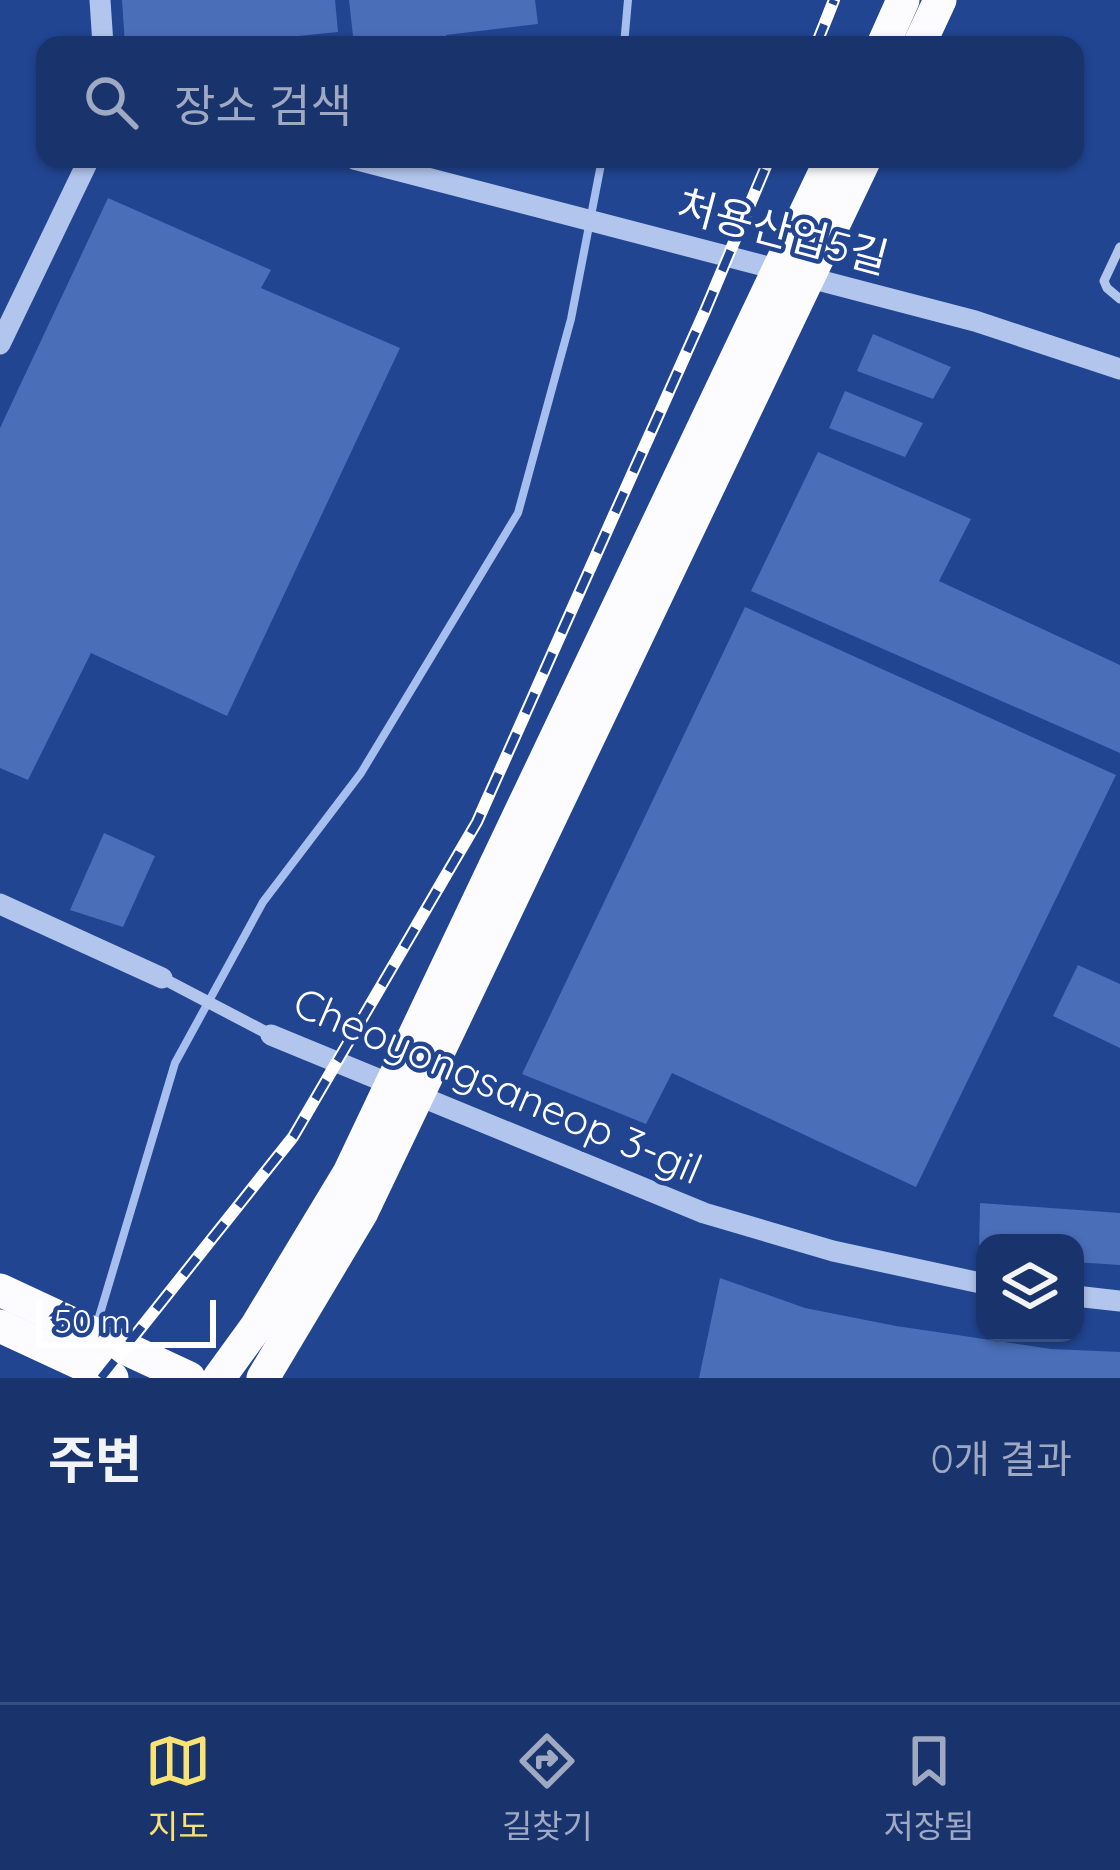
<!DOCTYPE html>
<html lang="ko">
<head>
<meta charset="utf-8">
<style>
  body { margin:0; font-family:Quicksand,"Noto Sans KR",sans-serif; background:#223c72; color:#f1f3f6 }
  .controls { position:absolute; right:36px; bottom:36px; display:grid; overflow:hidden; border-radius:24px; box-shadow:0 3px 9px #0004 }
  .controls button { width:108px; height:108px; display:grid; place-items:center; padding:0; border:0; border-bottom:3px solid #374f80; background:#19346d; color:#f1f3f6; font:60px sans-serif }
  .scale { position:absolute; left:36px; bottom:30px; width:180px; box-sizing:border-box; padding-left:12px; border:6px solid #fff; border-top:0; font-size:33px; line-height:42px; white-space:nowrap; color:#fff; -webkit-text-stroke:9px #214591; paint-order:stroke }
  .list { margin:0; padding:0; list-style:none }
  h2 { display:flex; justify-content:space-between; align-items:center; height:156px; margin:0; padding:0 48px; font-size:51px }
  h2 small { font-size:39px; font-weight:400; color:#9faac2 }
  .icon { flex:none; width:66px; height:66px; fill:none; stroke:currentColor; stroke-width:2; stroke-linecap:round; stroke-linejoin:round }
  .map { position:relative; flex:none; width:1120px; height:1378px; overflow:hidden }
  .search { position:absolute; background:#19346d; box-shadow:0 3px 9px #0004; left:36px; right:36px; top:36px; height:132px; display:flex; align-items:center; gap:30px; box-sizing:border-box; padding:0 42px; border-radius:24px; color:#9faac2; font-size:45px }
  .sheet { height:324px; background:#19346d }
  nav { display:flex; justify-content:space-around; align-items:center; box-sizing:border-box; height:168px; border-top:3px solid #374f80; background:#19346d; font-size:33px; color:#9faac2 }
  nav a { display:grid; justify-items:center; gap:6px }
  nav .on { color:#f9e274 }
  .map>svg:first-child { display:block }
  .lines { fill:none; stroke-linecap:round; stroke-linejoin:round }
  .stream { stroke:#a6bfee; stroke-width:8 }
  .building { fill:#4a6eb8 }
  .service { stroke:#b2c6ed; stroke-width:9 }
  .minor { stroke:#b2c6ed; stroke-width:12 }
  .tertiary { stroke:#b2c6ed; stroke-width:21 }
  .trunk { stroke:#fcfcff; stroke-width:33 }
  .rail-casing { stroke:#fff; stroke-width:12 }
  .rail { stroke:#214591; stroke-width:8; stroke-dasharray:22; stroke-linecap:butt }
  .trunk-bridge { stroke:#fcfcff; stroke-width:33 }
  .labels { text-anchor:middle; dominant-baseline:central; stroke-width:9; stroke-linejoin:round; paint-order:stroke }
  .street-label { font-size:42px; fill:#fff; stroke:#214591 }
</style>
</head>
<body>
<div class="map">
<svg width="1120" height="1378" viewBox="0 0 1120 1378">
  <rect width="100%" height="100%" fill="#214591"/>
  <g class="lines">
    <g class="stream">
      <polyline points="624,45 628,0"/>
      <polyline points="96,1327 175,1063 263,902 361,773 518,513 571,319 602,159"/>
    </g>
  </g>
  <g class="building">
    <polygon points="122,0 335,0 338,32 209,45 125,45"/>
    <polygon points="349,0 535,0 538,24 446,35 447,45 354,45"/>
    <polygon points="108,198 271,270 261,288 400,348 227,716 91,653 28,780 0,768 0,428"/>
    <polygon points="873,334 951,367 933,399 857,371"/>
    <polygon points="845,391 923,423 905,457 829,428"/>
    <polygon points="818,452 971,519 939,581 1120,665 1120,753 751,591"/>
    <polygon points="745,607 1116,775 916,1187 672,1073 646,1124 522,1074"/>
    <polygon points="104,833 155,856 123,927 70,910"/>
    <polygon points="1078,965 1120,984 1120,1048 1053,1016"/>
    <polygon points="980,1203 1120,1213 1120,1265 1075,1262 1075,1243 985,1243 985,1255 979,1255"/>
    <polygon points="720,1278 805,1308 896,1326 1051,1349 1120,1352 1120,1378 699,1378"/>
  </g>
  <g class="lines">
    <polyline class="service" points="1120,247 1104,281 1107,288 1120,299"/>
    <polyline class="minor" points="162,978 271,1035"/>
    <g class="tertiary">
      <polyline points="100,0 103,45"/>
      <polyline points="354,159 975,321 1120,369"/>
      <polyline points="0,344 89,159"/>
      <polyline points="0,904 162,978"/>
      <polyline points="271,1035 704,1213 833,1251 985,1284"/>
      <polyline points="1075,1296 1120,1301"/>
    </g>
    <g class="trunk">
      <polyline points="883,45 903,0"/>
      <polyline points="919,45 940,0"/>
      <polyline points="0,1290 189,1378"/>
      <polyline points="0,1326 112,1378"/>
    </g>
    <defs>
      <g id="rail">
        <polyline points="816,45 834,0"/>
        <polyline points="101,1378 293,1137 477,822 705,311 769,159"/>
      </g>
    </defs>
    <use href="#rail" class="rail-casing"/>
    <use href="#rail" class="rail"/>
    <g class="trunk-bridge">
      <polyline points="219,1378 256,1327 349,1173 831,159"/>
      <polyline points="263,1378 362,1212 865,159"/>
    </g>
  </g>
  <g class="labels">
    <g class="street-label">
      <text transform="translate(783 231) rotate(15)">처용산업5길</text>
      <text transform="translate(498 1085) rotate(23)">Cheoyongsaneop 3-gil</text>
    </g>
  </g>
</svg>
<div class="controls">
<button><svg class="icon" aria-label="layers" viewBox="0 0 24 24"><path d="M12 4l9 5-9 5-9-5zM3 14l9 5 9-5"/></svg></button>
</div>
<div class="scale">50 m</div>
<div class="search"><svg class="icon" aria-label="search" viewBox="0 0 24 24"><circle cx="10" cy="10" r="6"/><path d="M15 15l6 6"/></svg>장소 검색</div>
</div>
<section class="sheet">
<h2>주변<small>0개 결과</small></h2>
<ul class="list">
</ul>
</section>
<nav>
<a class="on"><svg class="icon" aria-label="map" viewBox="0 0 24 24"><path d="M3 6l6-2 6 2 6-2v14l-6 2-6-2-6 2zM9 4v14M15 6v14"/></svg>지도</a>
<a><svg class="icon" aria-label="directions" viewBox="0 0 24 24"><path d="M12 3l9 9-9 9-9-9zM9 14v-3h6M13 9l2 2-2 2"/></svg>길찾기</a>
<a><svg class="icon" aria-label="saved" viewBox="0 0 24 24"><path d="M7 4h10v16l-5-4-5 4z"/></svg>저장됨</a>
</nav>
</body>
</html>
